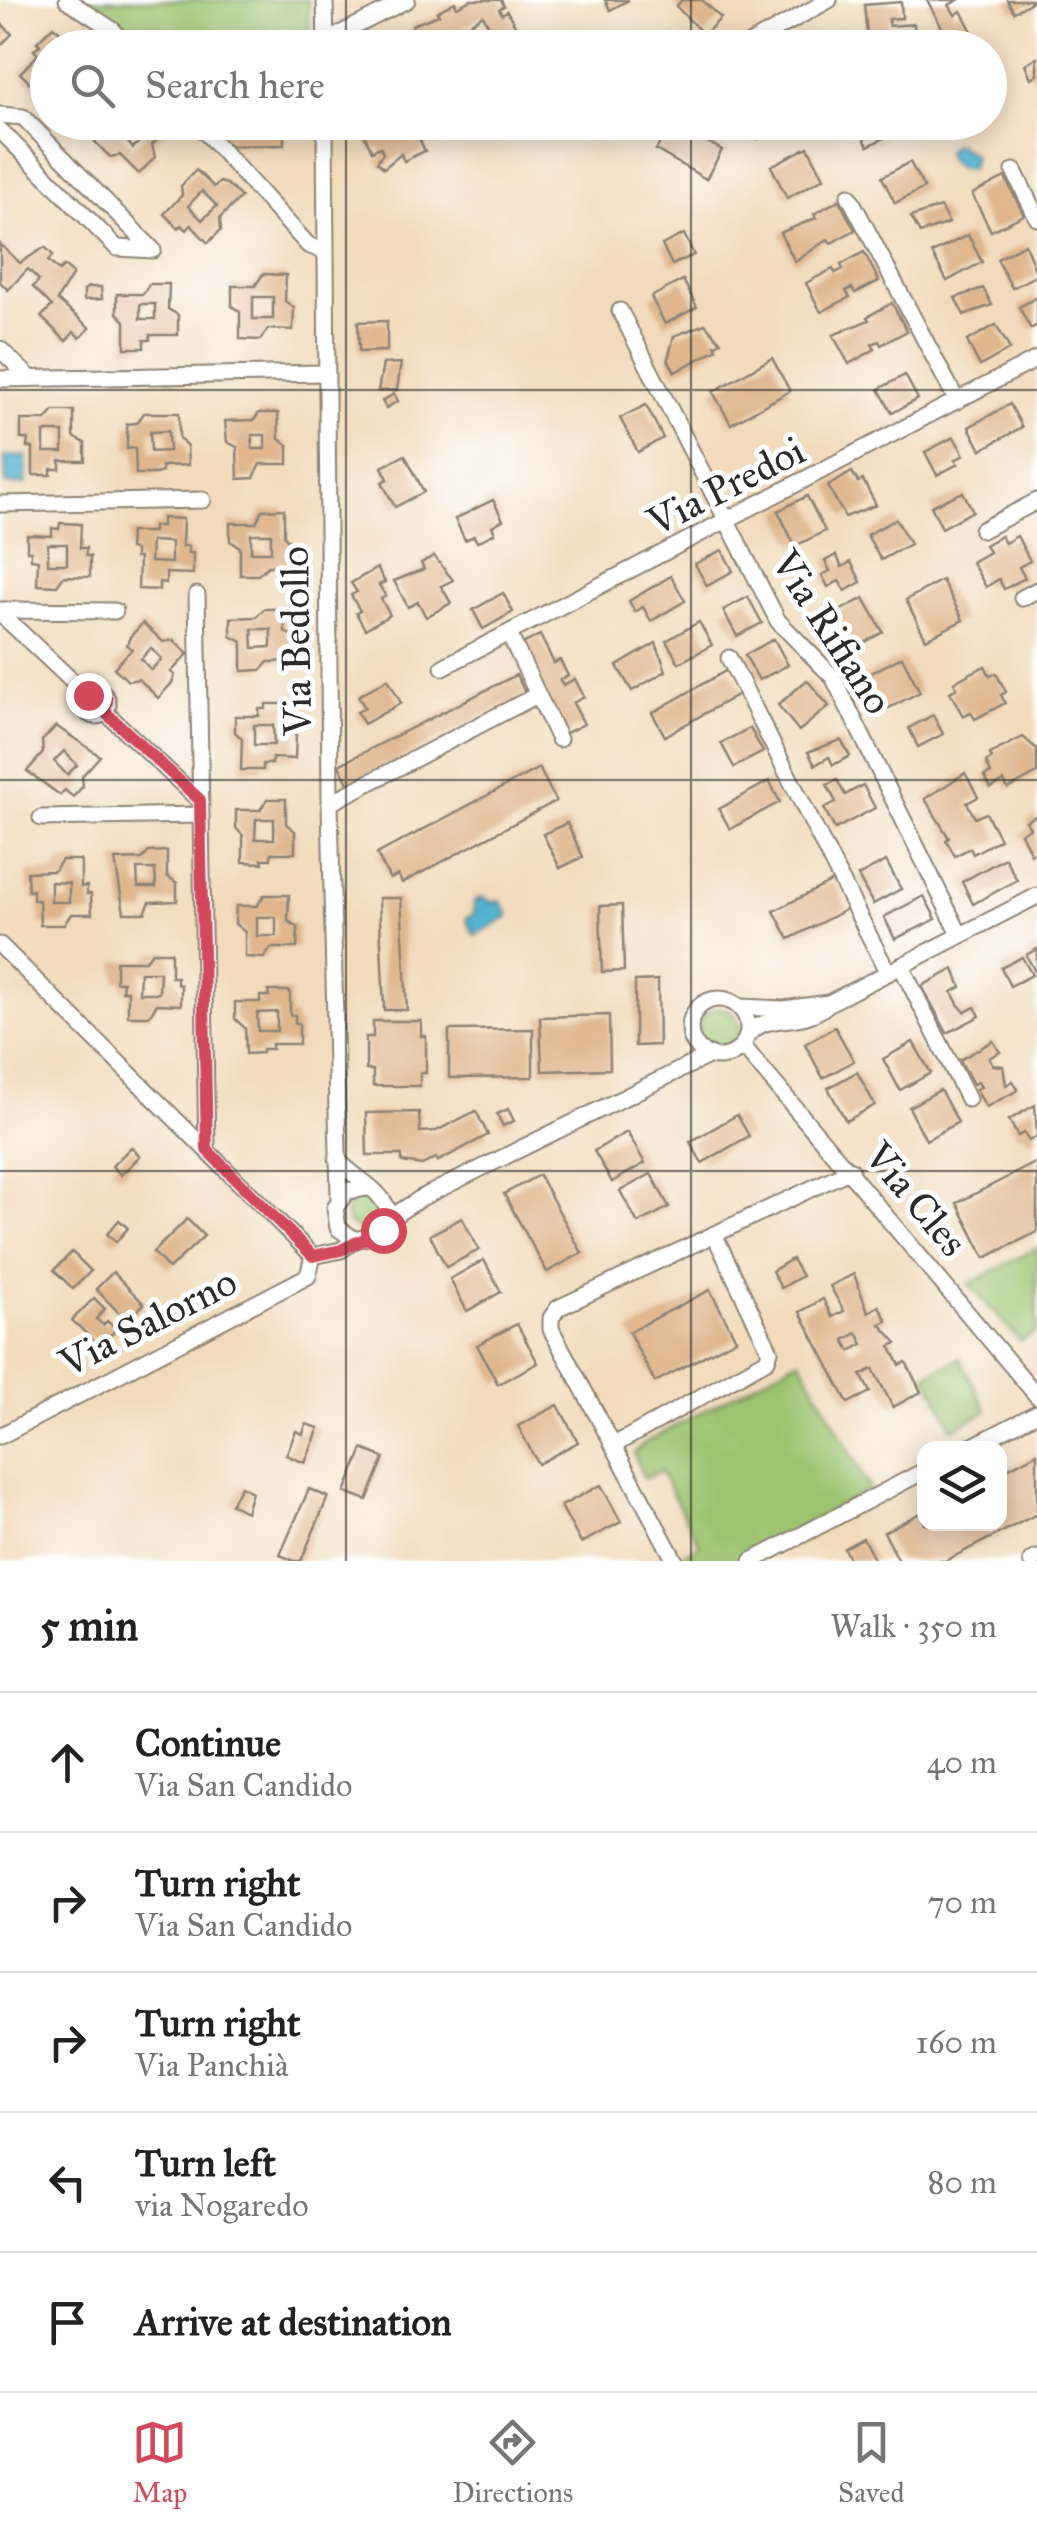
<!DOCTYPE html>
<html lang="en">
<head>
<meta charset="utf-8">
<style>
  body { margin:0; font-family:"IM FELL Great Primer",serif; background:#f2f2f2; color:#222 }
  .controls { position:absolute; right:30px; bottom:30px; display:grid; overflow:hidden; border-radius:20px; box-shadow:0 5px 25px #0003 }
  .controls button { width:90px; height:90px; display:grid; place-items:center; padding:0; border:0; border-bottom:2px solid #e0e0e0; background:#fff; color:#222; font:50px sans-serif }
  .stop { position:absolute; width:30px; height:30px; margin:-22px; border:8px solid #d1495b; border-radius:50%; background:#fff }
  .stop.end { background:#d1495b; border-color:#fff; box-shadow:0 2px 10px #0008 }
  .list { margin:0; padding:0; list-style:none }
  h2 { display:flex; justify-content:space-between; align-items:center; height:130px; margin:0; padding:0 40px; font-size:42px }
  h2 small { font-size:32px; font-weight:400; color:#767676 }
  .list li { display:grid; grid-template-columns:65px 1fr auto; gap:30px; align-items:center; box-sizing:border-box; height:140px; padding:0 40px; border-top:2px solid #e0e0e0 }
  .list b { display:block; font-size:38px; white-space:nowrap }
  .list p { margin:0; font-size:32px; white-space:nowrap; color:#767676 }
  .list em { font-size:32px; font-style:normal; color:#767676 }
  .icon { flex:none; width:55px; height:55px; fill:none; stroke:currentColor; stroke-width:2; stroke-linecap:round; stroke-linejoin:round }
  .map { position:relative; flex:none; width:1037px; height:1561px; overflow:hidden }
  .search { position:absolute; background:#fff; box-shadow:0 5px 25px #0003; left:30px; right:30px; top:30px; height:110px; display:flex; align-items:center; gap:25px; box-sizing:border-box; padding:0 35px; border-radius:55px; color:#767676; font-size:38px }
  .sheet { height:830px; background:#fff }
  nav { display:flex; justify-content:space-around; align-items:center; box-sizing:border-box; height:140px; border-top:2px solid #e0e0e0; background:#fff; font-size:28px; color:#767676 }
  nav a { display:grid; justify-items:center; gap:5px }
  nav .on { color:#d1495b }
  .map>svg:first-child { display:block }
  .green { fill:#9cc46f; stroke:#64784d; stroke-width:2.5 }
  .water { fill:#51b3d0; stroke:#3e6f7e; stroke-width:2.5 }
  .building { fill:#dfb68d; fill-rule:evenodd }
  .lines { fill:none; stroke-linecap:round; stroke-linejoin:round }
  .street-casing { stroke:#8e8374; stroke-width:19 }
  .street { stroke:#fff; stroke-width:15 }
  .route { stroke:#d1495b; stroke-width:12 }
  .grid { fill:none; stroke:#2b2b2b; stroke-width:2.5; stroke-opacity:0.55 }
  .labels { text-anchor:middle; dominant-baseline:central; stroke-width:10; stroke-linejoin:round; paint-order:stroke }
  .street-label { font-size:40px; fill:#2b2b2b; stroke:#fff }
</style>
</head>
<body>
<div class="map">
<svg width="1037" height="1561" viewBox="0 0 1037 1561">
  <rect width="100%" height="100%" fill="#fff"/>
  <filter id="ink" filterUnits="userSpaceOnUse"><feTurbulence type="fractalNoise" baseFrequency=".01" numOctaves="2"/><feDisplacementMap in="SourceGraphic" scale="20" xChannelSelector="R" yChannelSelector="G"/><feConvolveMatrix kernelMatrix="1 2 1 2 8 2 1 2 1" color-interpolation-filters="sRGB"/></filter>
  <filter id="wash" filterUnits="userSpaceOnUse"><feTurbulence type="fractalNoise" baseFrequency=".0048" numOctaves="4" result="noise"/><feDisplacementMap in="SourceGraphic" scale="40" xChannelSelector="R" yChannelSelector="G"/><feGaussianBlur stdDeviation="2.25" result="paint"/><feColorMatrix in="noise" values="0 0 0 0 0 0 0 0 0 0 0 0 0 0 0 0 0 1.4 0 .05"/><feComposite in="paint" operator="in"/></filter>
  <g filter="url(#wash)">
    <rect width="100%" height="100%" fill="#f1dbbc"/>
    <g class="green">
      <polygon points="79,0 308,0 310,47 136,47 118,27"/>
      <circle cx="719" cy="1028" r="20"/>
      <circle cx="361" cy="1214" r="15"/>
      <polygon points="1037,1248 1037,1332 1020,1341 969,1284"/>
      <polygon points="960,1358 987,1411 953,1429 926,1375"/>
      <polygon points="800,1359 870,1489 736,1561 685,1561 682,1555 700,1545 660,1471 644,1479 634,1453 644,1443"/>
    </g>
    <g class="water">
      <path d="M954 143 974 155 971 168C959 172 948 162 946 151Z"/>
      <polygon points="26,456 26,484 6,484 5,457"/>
      <polygon points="482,897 493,903 500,900 509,916 475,935 466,919 474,914 474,902"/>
    </g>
    <g id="blocks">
      <g class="building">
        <polygon points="471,0 501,0 504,6 499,9 502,14 507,11 517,29 513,32 515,37 519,34 527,48 500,48 483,15 434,48 387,48 384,42 413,29 412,25 439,15 437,12 455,2 457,7"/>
        <polygon points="605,0 629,0 610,10"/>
        <polygon points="682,0 702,0 721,18 704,35 676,6"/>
        <polygon points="927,0 958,0 949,5 955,15 961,11 977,41 972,48 953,48"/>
        <polygon points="1007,0 1035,0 1014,12"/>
        <polygon points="901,2 902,18 889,19 889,26 914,24 916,40 900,42 901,48 880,48 878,33 867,34 864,5"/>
        <polygon points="0,22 12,34 0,46"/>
        <polygon points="53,26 79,48 48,48 48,85 35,88 20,73 38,55 34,50 40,45 37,42"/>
        <polygon points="1037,58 1037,75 1031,78 1025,64"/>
        <polygon points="990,64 1000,82 995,84 999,90 990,95"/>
        <polygon points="110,122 131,122 120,134 133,148 146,135 135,122 165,122 170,127 152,145 155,157 139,174 120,155 110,157 95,142"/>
        <polygon points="223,122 284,122 284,145 223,146"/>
        <polygon points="358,122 411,122 425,151 404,161 401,154 384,168 377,162 383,153 380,147 372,151"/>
        <polygon points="418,122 446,122 449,128 434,136 432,131 425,135"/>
        <polygon points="671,122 722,150 706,179 656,150"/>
        <polygon points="748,122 791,122 757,139"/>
        <polygon points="855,122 875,122 884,138 868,146"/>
        <polygon points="808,147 824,178 787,198 771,166"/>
        <polygon points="910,162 924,188 895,203 882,177"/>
        <path d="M196 170 214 187 220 182 227 184 241 197 220 218 221 230 208 243 191 225 187 230 181 225 178 228 164 214 182 195 181 186ZM202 191 217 206 202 220 188 206Z"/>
        <polygon points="1005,177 1024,215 991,231 972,194"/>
        <polygon points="839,200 855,230 831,243 828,239 795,262 780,233 816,218 814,214"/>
        <polygon points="940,207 949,223 920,233 911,217"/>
        <polygon points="684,234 694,255 672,265 662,245"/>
        <polygon points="968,235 982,262 947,281 932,253"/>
        <polygon points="0,244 20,263 45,247 53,255 48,261 59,271 64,266 73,274 57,300 90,328 80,338 74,332 66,341 41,317 52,306 33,287 39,280 28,269 8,290 0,282"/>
        <polygon points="1025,244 1037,275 1012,288 997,259"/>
        <polygon points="864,252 879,281 855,293 852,288 846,291 850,297 821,312 806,283 833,269 835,273 843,269 841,265"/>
        <path d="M263 274 286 275 285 301 294 308 293 330 268 329 260 340 240 339V312L232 306V286H255ZM253 297H273V319H253Z"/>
        <polygon points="683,280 697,307 665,324 651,297"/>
        <path d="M149 284H169L168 309 178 315V335H150V340H144V348H125V321L117 313V294H143ZM140 304H155V319H140Z"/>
        <polygon points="88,287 101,287 102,299 84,300 84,290"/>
        <polygon points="983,288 992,305 964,315 955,298"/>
        <polygon points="1037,297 1037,325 1031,329 1019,307"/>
        <polygon points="892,303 907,331 881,345 879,341 872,344 875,349 849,364 833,335 869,320 867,317"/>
        <polygon points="387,321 387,351 359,352 358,322"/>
        <polygon points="705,324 721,342 715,345 717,349 675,372 668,359 674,336"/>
        <polygon points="996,325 1010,349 980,366 967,341"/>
        <polygon points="772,358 790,391 731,424 713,392"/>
        <polygon points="401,363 397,390 378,391 383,364"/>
        <polygon points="905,375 918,399 892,413 879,389"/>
        <polygon points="394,394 398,401 386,408 382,401"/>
        <polygon points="1010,404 1022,427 981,450 969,427"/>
        <polygon points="646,405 663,438 638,452 620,418"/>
        <path d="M54 411H74V437L85 443V461H60V469H51V475H33V448L27 447 28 439H21V420H46ZM44 432H63V452H44Z"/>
        <path d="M144 413H179V438L187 446 188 465 162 466V472L156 474H136L135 448 127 449V424L137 423ZM168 431 169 451 151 452 150 432Z"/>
        <path d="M259 413H278L279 439 288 445V464H260L254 478 238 479 237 447 227 442 225 421 254 420ZM252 435H265V449H252Z"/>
        <polygon points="954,437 964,455 955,460 958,464 937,475 925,452"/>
        <polygon points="405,455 424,492 395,507 382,482 388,479 382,467"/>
        <polygon points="852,472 858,482 863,480 876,505 845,517 828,486"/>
        <polygon points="963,492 973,511 942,528 931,506"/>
        <polygon points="807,496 825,531 795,546 778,511"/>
        <polygon points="493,500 503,520 492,526 495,533 477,542 474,536 465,540 455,519"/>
        <path d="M284 509V536L293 545V566H268L258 575H240V547L230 541V523H256L262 510ZM251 534H271V552H251Z"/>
        <path d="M162 518 183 519 182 546H189L188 553H193V574L166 573V583L159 582V590L138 589 139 558H135V550L129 549 130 532H153V526H162ZM151 541 171 542V563L150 562Z"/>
        <polygon points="896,519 910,544 881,560 867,535"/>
        <path d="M60 523 81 524 80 548H86V556H90V577L64 576 57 586 37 585 38 560 31 559V551H27V535L52 536V528L59 529ZM48 544H67V564H48Z"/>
        <polygon points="1001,536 1005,543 1017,536 1030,561 1019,567 1025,578 1004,589 999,579 986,587 972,562 989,552 985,545"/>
        <polygon points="722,550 733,571 707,586 695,564"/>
        <polygon points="836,555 842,567 851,562 861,582 845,591 839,581 828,587 822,575 830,571 825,561"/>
        <polygon points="434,556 453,580 441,586 451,603 426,617 418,602 408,607 394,581 424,569 421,563"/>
        <polygon points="377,568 385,582 379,585 386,596 381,599 390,615 365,629 356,613 360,611 351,595 357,592 351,583"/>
        <polygon points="671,576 685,601 651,621 643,607 635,612 629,601"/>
        <polygon points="942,580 963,620 926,639 906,600"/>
        <polygon points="503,593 513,612 483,629 473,610"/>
        <polygon points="748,597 762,623 737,636 723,610"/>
        <polygon points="864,598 883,632 847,652 828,617"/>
        <path d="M264 609H284L285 632 296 638V661L268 662 261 670 242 671V642L231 636V618L256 617ZM252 629H271V647L253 648Z"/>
        <polygon points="699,622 712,645 679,663 666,641"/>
        <path d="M143 623 163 642 173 640 188 654 171 672 175 675 172 683 158 698 139 679 128 681 114 668 132 649 127 645 130 637ZM151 648 162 659 151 670 141 659Z"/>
        <polygon points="540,635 554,663 560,660 568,676 560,680 563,685 575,679 584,697 573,703 584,724 562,735 517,647"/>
        <polygon points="774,639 788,665 759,680 745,655"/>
        <polygon points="656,643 666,671 632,691 617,666"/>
        <polygon points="902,657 920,692 879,713 861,678"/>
        <polygon points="985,666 990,676 996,673 1006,692 1001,695 1005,703 975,719 971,712 963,716 950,692 957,688 954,682"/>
        <polygon points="729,669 742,692 665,736 652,713"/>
        <polygon points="516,675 526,694 349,785 339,765"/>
        <polygon points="388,679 401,703 364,724 357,712 365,708 358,696"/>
        <polygon points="807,680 829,706 799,731 778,705"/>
        <rect x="89" y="699" width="13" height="10"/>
        <path d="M266 704H286L285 728 296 735 295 759 272 758V764H263V770H241L242 739 235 732V716H259V709H266ZM254 725H273L274 745H254Z"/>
        <polygon points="933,715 943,734 918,747 909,728"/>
        <path d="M56 726 100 756 82 776 83 786 73 797 65 790 60 795 27 771 43 753 42 741ZM64 751 77 765 67 775 54 761Z"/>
        <polygon points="750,728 763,752 734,767 721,743"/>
        <polygon points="1023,737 1037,749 1037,773 1008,789 1004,781 991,788 984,776 991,773 986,762 992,758 990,754"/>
        <polygon points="841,740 850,756 833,765 829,757 815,765 808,752"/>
        <polygon points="539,768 556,801 402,883 398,875 390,879 377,854"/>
        <polygon points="965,773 978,797 967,803 975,818 986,813 1000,839 973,854 970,848 955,856 946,840 949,838 925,799"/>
        <polygon points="837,780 845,795 863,785 875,808 835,829 824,808 836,802 827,785"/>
        <polygon points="769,781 780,802 730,829 719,809"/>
        <path d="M267 799H286V824L295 831V853H271V859H262L263 863 243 862V836L236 828V810H260ZM256 819H274V839H255Z"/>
        <polygon points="1037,815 1037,851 1031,854 1021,833 1030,828 1026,821"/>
        <polygon points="567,823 583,857 560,868 543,834"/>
        <path d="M167 851V876L177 883V901L150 902 145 913H124L115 860 142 859 149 852ZM137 869H155L156 887H138Z"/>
        <polygon points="1005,858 1017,880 973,904 962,882"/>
        <path d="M62 860H81V887L87 886V894H91L92 914H71L64 925H40L39 900H33V890L28 891 27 872 54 871ZM51 882 69 883V902H51Z"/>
        <polygon points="886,861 901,889 873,904 858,876"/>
        <polygon points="833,881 847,909 789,939 774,911"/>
        <path d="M264 895H289L288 921 298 927 297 948H271L264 958 245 957V932L235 924 236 906H257ZM257 917H276V936H257Z"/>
        <polygon points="924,896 936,919 895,939 884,917"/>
        <polygon points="379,898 401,898 407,1010 384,1010"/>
        <polygon points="622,905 624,971 602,972 600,906"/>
        <polygon points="1037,949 1037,975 1026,955"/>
        <path d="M152 952H171V977H177V984L181 985V1005L157 1004 149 1016H128V991H122L123 982H116V961H145ZM140 972H160L159 993H139Z"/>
        <polygon points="1022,957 1032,975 1010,986 1001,968"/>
        <polygon points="954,969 961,987 952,992 958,1004 965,1012 975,1007 980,1016 947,1033 922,986"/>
        <polygon points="658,980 659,1045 635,1046 635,981"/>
        <path d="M268 991H290V1015H295V1023H299V1044H272V1049H262V1053L246 1054 245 1028 235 1019V1002H260V996H269ZM277 1012V1031H258L257 1013Z"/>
        <polygon points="609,1015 610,1069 542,1071 540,1017"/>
        <polygon points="373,1021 421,1021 421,1036 426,1036 426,1073 420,1073 420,1086 373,1086 373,1070 366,1070 366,1037 373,1037"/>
        <polygon points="835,1027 854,1061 823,1078 805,1044"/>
        <polygon points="533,1029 533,1077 449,1078 449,1030"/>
        <polygon points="993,1041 1000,1052 989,1058 993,1065 1003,1066 1006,1085 1013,1081 1018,1090 986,1107 976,1089 981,1087 978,1082 973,1084 960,1060"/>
        <polygon points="913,1042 931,1073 900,1090 883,1059"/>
        <polygon points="857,1072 875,1105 846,1121 828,1088"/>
        <polygon points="940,1090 958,1122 926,1140 909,1107"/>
        <polygon points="1035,1105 1037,1136 1029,1141 1024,1133 1018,1136 1009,1120"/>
        <polygon points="508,1109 514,1121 503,1126 497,1114"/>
        <polygon points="476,1111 488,1135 438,1161 436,1158 422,1165 402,1162 402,1155 367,1155 366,1113 419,1112 420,1132 436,1131"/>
        <polygon points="737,1115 749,1136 702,1163 690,1142"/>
        <polygon points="627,1132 645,1163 612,1182 594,1151"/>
        <polygon points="131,1147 140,1156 121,1175 112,1166"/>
        <polygon points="1037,1162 1037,1232 985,1258 957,1203"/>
        <polygon points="651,1174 669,1207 638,1223 620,1191"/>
        <polygon points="539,1175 582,1253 547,1272 504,1194"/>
        <polygon points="462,1218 479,1250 446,1267 430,1235"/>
        <polygon points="187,1219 204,1236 169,1269 153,1252"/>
        <polygon points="119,1220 128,1228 116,1242 107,1234"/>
        <polygon points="72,1252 91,1271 73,1289 54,1270"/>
        <polygon points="792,1259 802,1276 781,1288 772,1271"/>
        <polygon points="484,1260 501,1292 467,1311 450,1279"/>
        <polygon points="113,1272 144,1304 127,1321 96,1289"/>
        <path d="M854 1274 868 1312 879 1306 887 1321 880 1324 897 1343 890 1346 900 1365 906 1362 921 1392 893 1407 873 1369 861 1375 870 1392 848 1403 800 1312 823 1299 832 1317 844 1311 830 1286ZM857 1333 863 1344 850 1351 844 1340Z"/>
        <polygon points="710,1290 736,1339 655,1382 629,1332"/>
        <polygon points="94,1298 105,1309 96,1319 103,1325 107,1321 116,1329 100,1347 72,1320"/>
        <polygon points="517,1324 538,1363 498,1384 477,1345"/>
        <polygon points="558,1405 578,1442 538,1464 518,1426"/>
        <polygon points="306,1424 319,1428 305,1463 286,1455 296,1431 303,1434"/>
        <polygon points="363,1449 384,1458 367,1500 345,1492"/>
        <polygon points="1037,1453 1037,1514 945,1561 899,1561 884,1532 924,1511 924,1524 1000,1524 1000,1473"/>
        <polygon points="601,1485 621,1522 581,1543 561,1506"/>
        <polygon points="241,1486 252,1492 246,1512 231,1504"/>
        <polygon points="309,1489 328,1497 301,1561 294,1561 280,1555"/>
        <polygon points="863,1538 875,1561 850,1561 844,1548"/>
      </g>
    </g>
  </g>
  <g filter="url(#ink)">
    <use href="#blocks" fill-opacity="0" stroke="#8e8374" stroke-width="2.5"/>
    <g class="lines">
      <defs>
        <g id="street">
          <polyline points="67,0 113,30 128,48"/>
          <polyline points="325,0 326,48"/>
          <polyline points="326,41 407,0"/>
          <polyline points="742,48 829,0"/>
          <polyline points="0,115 23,117 153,250 117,248 0,130"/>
          <polyline points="196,122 308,245 323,251"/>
          <polyline points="325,122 330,803 339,1198"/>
          <polyline points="1014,171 1037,218"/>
          <polyline points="849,196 957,401"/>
          <polyline points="620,311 778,621 833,677 960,935"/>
          <polyline points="0,349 30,378"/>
          <polyline points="0,379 325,373"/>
          <polyline points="0,504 203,500"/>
          <polyline points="982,530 1037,501"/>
          <polyline points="197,595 207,1150"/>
          <polyline points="1022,598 1037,590"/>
          <polyline points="0,610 115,611"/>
          <polyline points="0,613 87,695"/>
          <polyline points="509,634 559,739"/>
          <polyline points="729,658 888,973"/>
          <polyline points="443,667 1037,359"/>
          <circle cx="96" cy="704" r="12"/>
          <polyline points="105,712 199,800"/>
          <polyline points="330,803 537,695"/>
          <polyline points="41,818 200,815"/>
          <polyline points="0,945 313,1256 341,1250 355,1240"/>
          <polyline points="901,966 968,1099"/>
          <circle cx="719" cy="1028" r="29"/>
          <polyline points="740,1007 784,1009 829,1003"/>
          <path d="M747 1036C769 1009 801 1030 829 1003L1037 896"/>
          <polyline points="742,1045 1037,1396"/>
          <path d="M337 1159C352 1177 380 1188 388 1210L379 1234 355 1240 338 1228 335 1208 347 1191 367 1188"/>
          <polyline points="387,1220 421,1198 710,1055"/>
          <polyline points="0,1436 308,1276 313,1256"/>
          <polyline points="614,1445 767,1360 770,1351 714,1234"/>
          <polyline points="969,1448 1037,1413"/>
          <polyline points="675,1561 551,1329 551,1318 558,1308 851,1170"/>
          <polyline points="752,1561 924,1471"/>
          <polyline points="1031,1561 1037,1558"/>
        </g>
      </defs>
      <use href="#street" class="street-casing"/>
      <use href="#street" class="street"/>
    </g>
  </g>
  <g class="lines" filter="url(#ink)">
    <polyline class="route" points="88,695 102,694 107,700 105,712 200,800 207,1150 313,1256 341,1250 383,1230"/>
  </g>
  <path class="grid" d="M346 0V48M691 0V48M346 122V1561M691 122V1561M0 390H1037M0 780H1037M0 1171H1037"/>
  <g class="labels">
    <g class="street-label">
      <text transform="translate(726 486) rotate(-27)">Via Predoi</text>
      <text transform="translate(832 632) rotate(57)">Via Rifiano</text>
      <text transform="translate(296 641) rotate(-91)">Via Bedollo</text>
      <text transform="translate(916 1199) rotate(50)">Via Cles</text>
      <text transform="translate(148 1322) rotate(-27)">Via Salorno</text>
    </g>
  </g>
</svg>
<div class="controls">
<button><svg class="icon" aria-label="layers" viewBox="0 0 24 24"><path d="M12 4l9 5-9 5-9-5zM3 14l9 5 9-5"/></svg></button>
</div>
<div class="stop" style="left:383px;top:1230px"></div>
<div class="stop end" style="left:88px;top:695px"></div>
<div class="search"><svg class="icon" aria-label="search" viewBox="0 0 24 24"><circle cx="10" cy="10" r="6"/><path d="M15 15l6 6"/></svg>Search here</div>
</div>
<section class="sheet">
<h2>5 min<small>Walk · 350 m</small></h2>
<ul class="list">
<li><svg class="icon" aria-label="ahead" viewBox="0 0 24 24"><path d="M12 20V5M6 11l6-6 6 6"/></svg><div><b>Continue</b><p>Via San Candido</p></div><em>40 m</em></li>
<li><svg class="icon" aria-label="right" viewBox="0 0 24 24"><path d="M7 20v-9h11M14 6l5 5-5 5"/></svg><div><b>Turn right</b><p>Via San Candido</p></div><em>70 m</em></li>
<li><svg class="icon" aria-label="right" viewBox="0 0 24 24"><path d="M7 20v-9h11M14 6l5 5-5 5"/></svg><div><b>Turn right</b><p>Via Panchià</p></div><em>160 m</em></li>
<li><svg class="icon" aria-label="left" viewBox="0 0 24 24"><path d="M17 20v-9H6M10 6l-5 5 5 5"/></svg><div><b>Turn left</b><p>via Nogaredo</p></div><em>80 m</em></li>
<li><svg class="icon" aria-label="arrive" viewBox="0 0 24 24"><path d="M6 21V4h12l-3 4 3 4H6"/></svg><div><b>Arrive at destination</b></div></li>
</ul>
</section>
<nav>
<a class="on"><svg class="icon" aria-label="map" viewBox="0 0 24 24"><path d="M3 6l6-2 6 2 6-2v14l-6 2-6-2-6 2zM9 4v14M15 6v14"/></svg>Map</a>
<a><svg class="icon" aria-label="directions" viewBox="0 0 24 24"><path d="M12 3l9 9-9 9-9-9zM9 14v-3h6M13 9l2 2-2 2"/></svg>Directions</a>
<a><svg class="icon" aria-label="saved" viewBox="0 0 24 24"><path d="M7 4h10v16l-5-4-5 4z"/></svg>Saved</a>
</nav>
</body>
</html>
